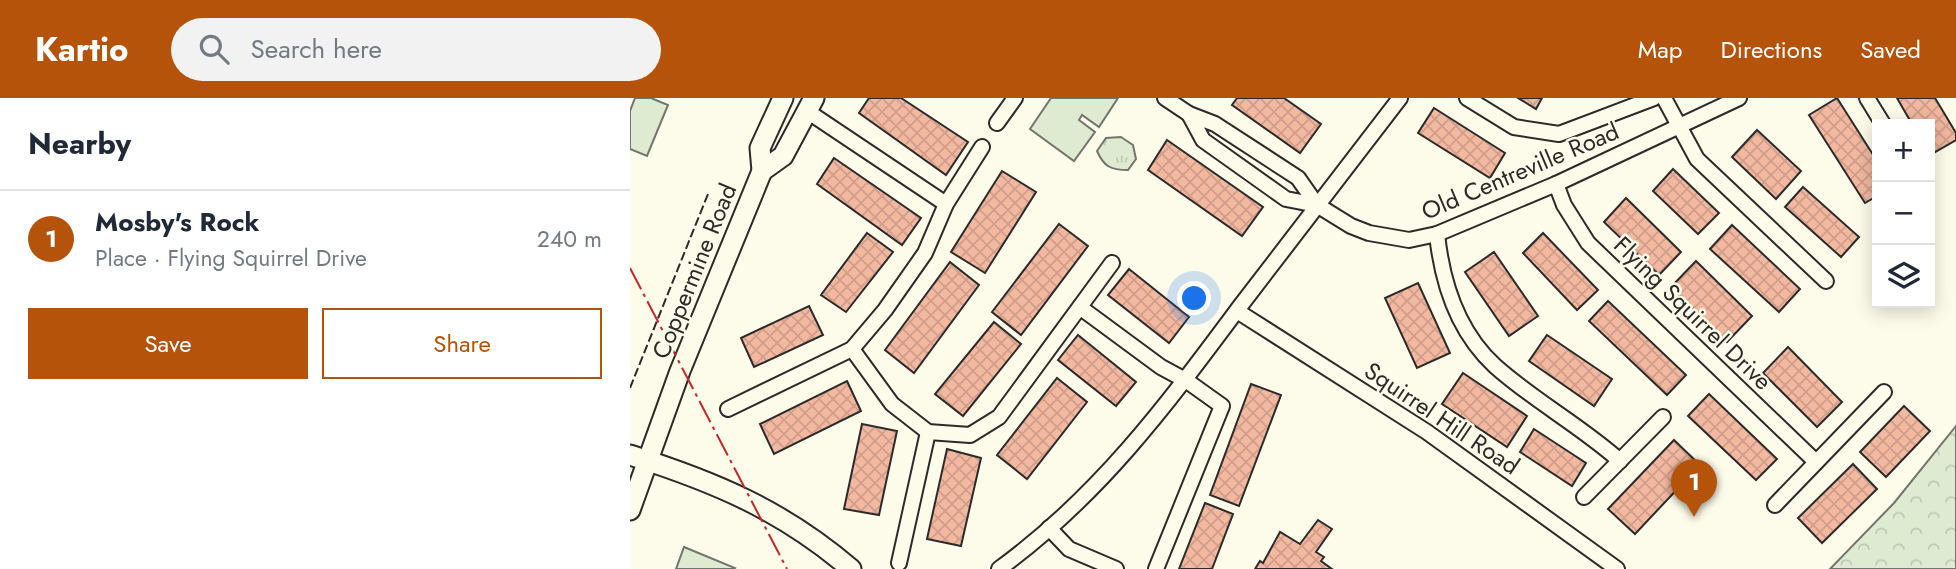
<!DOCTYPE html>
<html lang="en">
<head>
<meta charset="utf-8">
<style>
  body { margin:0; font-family:Jost,sans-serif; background:#f2f2f3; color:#1f2937 }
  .controls { position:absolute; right:21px; top:21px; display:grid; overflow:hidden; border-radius:0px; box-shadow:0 4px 18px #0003 }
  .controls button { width:63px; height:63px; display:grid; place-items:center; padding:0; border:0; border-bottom:2px solid #e0e1e3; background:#fff; color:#1f2937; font:35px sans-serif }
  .you { position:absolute; left:565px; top:201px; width:24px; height:24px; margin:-18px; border:5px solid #fff; border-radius:50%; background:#1a73e8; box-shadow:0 0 0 10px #1a73e833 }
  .badge { display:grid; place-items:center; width:46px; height:46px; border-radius:50%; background:#b45309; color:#fff; font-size:23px; font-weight:700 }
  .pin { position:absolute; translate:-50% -58px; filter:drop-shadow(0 2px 4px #0008) }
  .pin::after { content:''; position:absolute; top:37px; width:24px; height:21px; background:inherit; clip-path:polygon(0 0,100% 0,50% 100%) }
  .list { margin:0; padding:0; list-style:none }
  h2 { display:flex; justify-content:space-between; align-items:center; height:91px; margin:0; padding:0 28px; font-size:30px }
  h2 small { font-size:23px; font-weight:400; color:#747a83 }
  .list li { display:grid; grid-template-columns:46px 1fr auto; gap:21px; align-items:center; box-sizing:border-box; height:98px; padding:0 28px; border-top:2px solid #e0e1e3 }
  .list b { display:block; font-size:26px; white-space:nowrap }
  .list p { margin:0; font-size:23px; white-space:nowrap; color:#747a83 }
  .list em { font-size:23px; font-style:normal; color:#747a83 }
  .actions { display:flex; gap:14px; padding:21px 28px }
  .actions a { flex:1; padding:16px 0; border:2px solid #b45309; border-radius:0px; text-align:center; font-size:24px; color:#b45309 }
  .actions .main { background:#b45309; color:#fff }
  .icon { flex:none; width:38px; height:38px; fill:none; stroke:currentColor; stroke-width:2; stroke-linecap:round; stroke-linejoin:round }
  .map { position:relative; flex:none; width:1326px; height:471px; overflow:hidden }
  header { display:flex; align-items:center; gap:42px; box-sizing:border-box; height:98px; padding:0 35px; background:#b45309; color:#fff }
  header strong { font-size:33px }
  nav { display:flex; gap:38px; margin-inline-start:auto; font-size:24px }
  .search { width:490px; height:63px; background:#f2f2f3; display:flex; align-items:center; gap:18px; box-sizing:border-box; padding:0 24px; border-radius:38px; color:#747a83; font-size:26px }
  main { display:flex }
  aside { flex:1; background:#fff }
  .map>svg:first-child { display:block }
  .grass { fill:#deebd1; stroke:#74746e; stroke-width:2 }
  .forest { fill:url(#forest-crowns); stroke:#74746e; stroke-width:2 }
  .park { fill:url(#park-tufts); stroke:#74746e; stroke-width:2 }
  .building { fill:url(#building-cross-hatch); stroke:#2b2b2b; stroke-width:2 }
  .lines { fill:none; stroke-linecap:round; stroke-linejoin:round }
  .street-casing { stroke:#2b2b2b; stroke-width:18 }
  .secondary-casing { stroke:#2b2b2b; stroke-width:23 }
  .street { stroke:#fdfbea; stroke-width:14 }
  .secondary { stroke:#fdfbea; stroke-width:19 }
  .fence { stroke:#2b2b2b; stroke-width:2; stroke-dasharray:9 3.5; stroke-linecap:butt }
  .power { stroke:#c62828; stroke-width:2; stroke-dasharray:24 5 3.5 5; stroke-linecap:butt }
  .labels { text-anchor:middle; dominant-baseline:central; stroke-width:5; stroke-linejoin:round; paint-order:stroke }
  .street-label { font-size:24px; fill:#2b2b2b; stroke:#fdfbea }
</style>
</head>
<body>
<header>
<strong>Kartio</strong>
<div class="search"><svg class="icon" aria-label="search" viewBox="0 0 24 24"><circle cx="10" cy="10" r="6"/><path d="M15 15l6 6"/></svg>Search here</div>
<nav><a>Map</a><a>Directions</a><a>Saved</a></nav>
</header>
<main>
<aside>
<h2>Nearby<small></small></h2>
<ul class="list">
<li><span class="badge">1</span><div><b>Mosby's Rock</b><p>Place · Flying Squirrel Drive</p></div><em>240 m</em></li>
</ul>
<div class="actions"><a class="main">Save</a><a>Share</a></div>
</aside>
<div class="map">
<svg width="1326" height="471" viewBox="0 0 1326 471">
  <defs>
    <pattern id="forest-crowns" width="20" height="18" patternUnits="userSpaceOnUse" patternTransform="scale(1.75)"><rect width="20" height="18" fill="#deebd1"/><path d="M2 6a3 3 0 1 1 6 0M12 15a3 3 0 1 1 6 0" fill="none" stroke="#bfcab4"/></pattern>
    <pattern id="park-tufts" width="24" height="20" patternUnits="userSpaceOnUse" patternTransform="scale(1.75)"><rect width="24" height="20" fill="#deebd1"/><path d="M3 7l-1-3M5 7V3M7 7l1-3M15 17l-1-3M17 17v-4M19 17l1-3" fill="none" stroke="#bfcab4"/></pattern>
    <pattern id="building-cross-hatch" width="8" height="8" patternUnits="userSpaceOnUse" patternTransform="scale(1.75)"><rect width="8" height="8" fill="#f2b8a0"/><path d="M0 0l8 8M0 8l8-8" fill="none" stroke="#d09e8a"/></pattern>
  </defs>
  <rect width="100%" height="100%" fill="#fdfbea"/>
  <g class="grass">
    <polygon points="5,0 21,0 38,7 17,58 0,51 0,13"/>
    <polygon points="421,0 488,0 469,29 452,17 449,22 465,34 444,63 400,31"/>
    <polygon points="54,449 105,470 104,471 46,471"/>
  </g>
  <polygon class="forest" points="1326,328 1326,471 1200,471 1264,405"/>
  <path class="park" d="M491 39 503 47 506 61 498 72C481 72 474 69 467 53L476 40Z"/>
  <g class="building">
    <polygon points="239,0 271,0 338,44 316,77 229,15"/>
    <polygon points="607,0 654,0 691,26 670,55 602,7"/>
    <polygon points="888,0 912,0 906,11"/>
    <polygon points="1207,0 1247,63 1247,98 1235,105 1179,17"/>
    <polygon points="1267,0 1305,0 1326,35 1326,42 1300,57 1300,26 1282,26"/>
    <polygon points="804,10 875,55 860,80 788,35"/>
    <polygon points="1127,32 1171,73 1146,101 1102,59"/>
    <polygon points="537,42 633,109 612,138 518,72"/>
    <polygon points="204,60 291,120 272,147 187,86"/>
    <polygon points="1043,71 1089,115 1068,136 1023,93"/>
    <polygon points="372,73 406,94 355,175 321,154"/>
    <polygon points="1173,89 1229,139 1211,159 1155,109"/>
    <polygon points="996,100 1051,154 1029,177 974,124"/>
    <polygon points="429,126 458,148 391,237 362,214"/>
    <polygon points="1102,127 1170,191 1149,214 1080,151"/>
    <polygon points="237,135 263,154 216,214 191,197"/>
    <polygon points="913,135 968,192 947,212 893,155"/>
    <polygon points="864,154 908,218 879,238 835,174"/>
    <polygon points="1066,163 1122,218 1097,244 1041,189"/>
    <polygon points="320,164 349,187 284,275 255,252"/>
    <polygon points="499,171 559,219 539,245 478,197"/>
    <polygon points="788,185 820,255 787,270 755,200"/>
    <polygon points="978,203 1056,277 1037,297 959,223"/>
    <polygon points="179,208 193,237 124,269 111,240"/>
    <polygon points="364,224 391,246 333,318 305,296"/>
    <polygon points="448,237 506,284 486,308 428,262"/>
    <polygon points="917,237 982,281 964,308 899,263"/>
    <polygon points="1158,249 1212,304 1187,329 1133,275"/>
    <polygon points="833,275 897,318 877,349 812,306"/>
    <polygon points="427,280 457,304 397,381 367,357"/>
    <polygon points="217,283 231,313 144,356 130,326"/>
    <polygon points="621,286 651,297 609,408 580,397"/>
    <polygon points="1079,296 1147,361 1126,382 1058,318"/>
    <polygon points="1274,308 1300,333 1256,379 1230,354"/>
    <polygon points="232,326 267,333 249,417 214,411"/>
    <polygon points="904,331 956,365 942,388 890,354"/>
    <polygon points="1044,342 1070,367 1005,436 978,411"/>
    <polygon points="317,351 351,360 331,448 297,441"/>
    <polygon points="1223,366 1247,391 1192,445 1168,420"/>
    <polygon points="575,405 603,416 582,471 549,471"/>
    <polygon points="688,422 702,431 686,454 694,459 691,463 702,471 625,471 630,463 633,465 650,434 670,446"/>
  </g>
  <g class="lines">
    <defs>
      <g id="street">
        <polyline points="535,0 559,16"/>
        <polyline points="837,0 884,29 929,36 1024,0"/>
        <polyline points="1034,0 1067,61 1196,183"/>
        <polyline points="1237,0 1253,26"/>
        <polyline points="177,13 316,106"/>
        <polyline points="367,25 385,0"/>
        <polyline points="926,86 934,107 958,145 1186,364"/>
        <polyline points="687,107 668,80 585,26 559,16 573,42 656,101 687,107 721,128 739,135 779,142 807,136 926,86 1109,0"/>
        <path d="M807 136C812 184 828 234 865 268 904 303 951 328 990 363"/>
        <polyline points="451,210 531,269 557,283 592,308 526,471"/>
        <polyline points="607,213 797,334 987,471"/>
        <polyline points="222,251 262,306 298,334 340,337 369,319 482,165"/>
        <polyline points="98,311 222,251 255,212 295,155 316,106 352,49"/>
        <polyline points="954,399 1033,319"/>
        <polyline points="1145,407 1254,294"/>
        <polyline points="419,430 439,451 486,471"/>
        <polyline points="269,465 298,334"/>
        <path d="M369 471C469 398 535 309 608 211 662 140 716 70 770 0"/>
      </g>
      <g id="secondary">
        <polyline points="132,73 153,58 184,0"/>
        <path d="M0 357C85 384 152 412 221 471"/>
        <polyline points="0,412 50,273 132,73 130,50 153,0"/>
      </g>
    </defs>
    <use href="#street" class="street-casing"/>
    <use href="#secondary" class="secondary-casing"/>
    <use href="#street" class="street"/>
    <use href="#secondary" class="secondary"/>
    <polyline class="fence" points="0,290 78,96"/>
    <polyline class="power" points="0,170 157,471"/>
  </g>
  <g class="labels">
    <g class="street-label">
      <text transform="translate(890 73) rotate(-23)">Old Centreville Road</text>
      <text transform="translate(64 173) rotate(-68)">Coppermine Road</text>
      <text transform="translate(1063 215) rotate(44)">Flying Squirrel Drive</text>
      <text transform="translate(812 320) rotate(34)">Squirrel Hill Road</text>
    </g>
  </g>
</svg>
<div class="controls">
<button>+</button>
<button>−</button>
<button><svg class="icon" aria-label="layers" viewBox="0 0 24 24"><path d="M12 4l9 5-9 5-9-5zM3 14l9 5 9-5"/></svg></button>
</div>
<div class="you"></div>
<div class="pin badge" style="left:1064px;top:419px">1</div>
</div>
</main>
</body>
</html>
